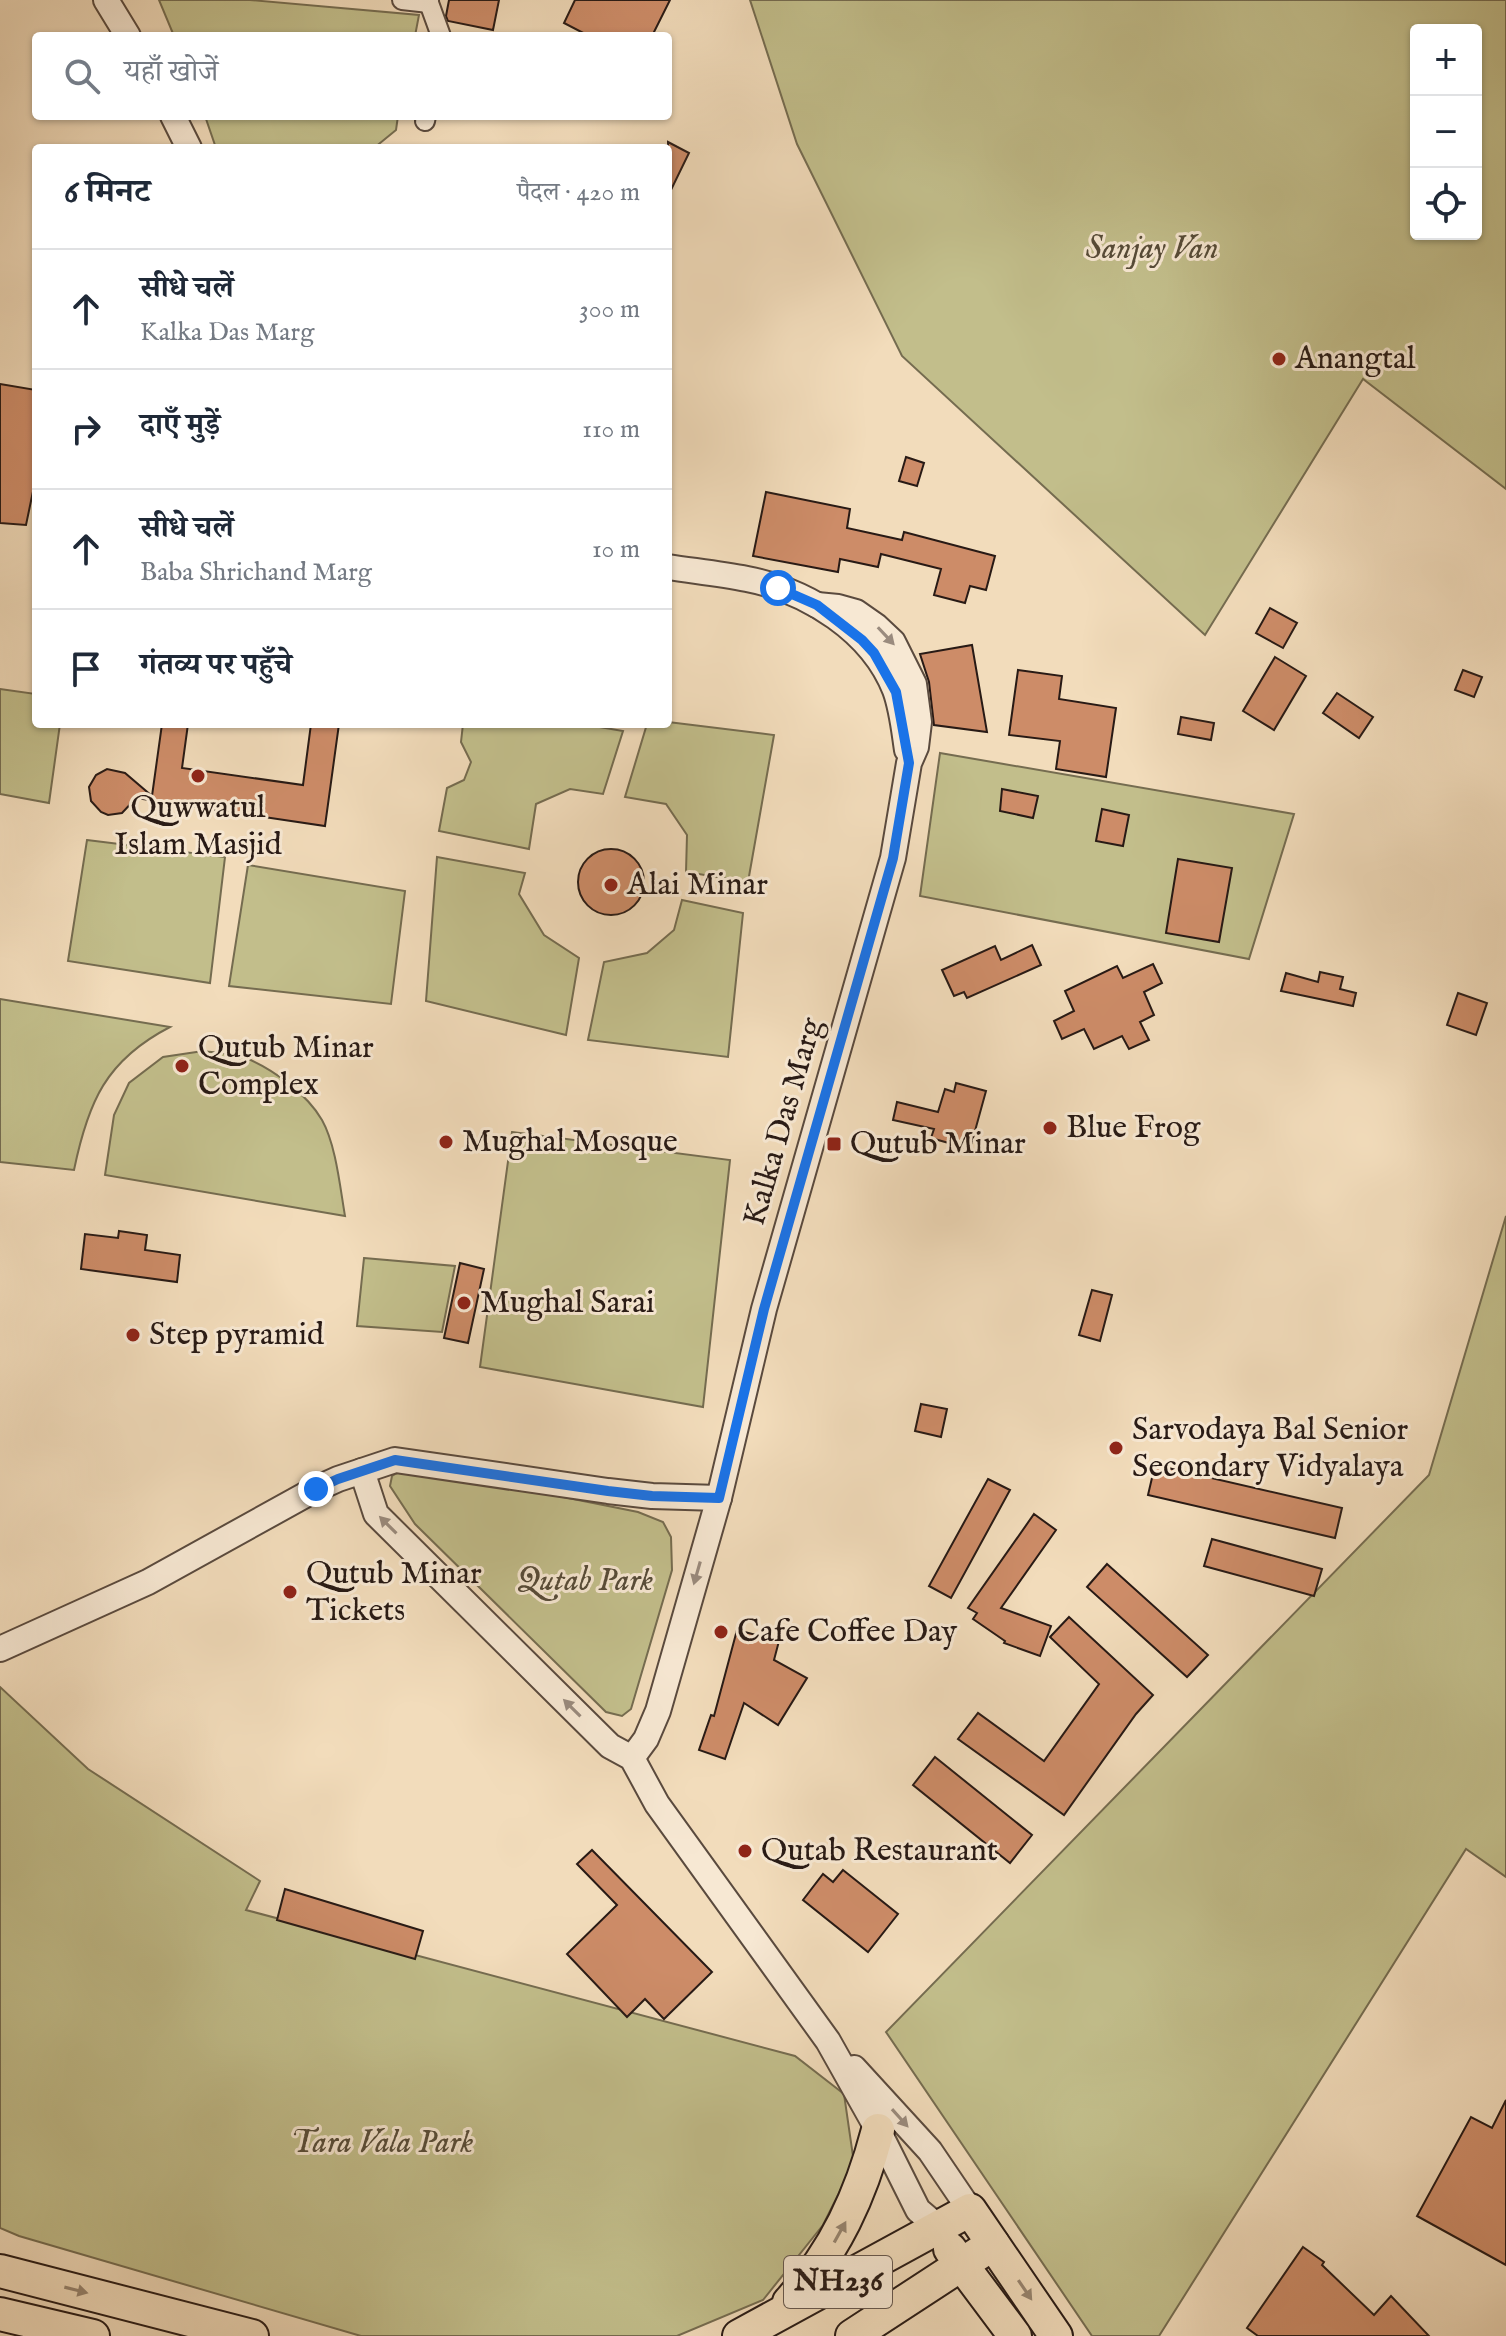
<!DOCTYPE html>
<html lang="hi">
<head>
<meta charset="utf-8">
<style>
  body { margin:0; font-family:"IM FELL English","Noto Serif Devanagari",serif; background:#f6f6f7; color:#1f2937 }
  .controls { position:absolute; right:24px; top:24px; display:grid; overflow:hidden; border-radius:8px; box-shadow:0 2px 6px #0004 }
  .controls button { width:72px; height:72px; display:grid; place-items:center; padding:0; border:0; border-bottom:2px solid #e0e1e3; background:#fff; color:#1f2937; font:40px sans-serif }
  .stop { position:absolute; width:24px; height:24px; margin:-18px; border:6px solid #1a73e8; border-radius:50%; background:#fff }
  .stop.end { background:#1a73e8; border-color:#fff; box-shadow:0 2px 8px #0008 }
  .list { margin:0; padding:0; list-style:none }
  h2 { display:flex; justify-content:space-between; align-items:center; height:104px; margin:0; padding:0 32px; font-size:34px }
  h2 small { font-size:26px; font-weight:400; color:#747a83 }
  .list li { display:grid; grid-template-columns:52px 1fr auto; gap:24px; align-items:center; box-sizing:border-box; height:120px; padding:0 32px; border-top:2px solid #e0e1e3 }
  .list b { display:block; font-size:30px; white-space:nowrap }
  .list p { margin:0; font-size:26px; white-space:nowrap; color:#747a83 }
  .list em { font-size:26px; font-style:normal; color:#747a83 }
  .icon { flex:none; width:44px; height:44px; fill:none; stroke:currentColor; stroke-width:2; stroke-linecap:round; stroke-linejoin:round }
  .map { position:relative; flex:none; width:1506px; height:2336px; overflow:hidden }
  .search { position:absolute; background:#fff; box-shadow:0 2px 6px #0004; left:32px; top:32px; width:640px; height:88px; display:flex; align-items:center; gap:20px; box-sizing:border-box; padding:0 28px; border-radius:8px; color:#747a83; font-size:30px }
  .panel { position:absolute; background:#fff; box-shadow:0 2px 6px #0004; left:32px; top:144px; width:640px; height:584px; border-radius:8px }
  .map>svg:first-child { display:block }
  .green { fill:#c2be8b; stroke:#756c50; stroke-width:2; fill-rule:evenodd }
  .building { fill:#cd8c68; stroke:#281a15; stroke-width:2 }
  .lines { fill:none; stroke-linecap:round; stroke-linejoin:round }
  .minor-casing { stroke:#5a4a3e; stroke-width:22 }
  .tertiary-casing { stroke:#5a4a3e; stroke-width:28 }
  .trunk-casing { stroke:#281a15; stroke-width:36 }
  .minor { stroke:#f7e8d3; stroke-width:18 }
  .tertiary { stroke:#f7e8d3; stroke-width:24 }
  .trunk { stroke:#f2dcbb; stroke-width:32 }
  .oneway { fill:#9a8b7e }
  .oneway2 { fill:#978570 }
  .route { stroke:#1a73e8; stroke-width:10 }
  .poi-dot { fill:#8f2418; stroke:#f7e8d3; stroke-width:3 }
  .labels { text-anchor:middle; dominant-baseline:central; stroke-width:6; stroke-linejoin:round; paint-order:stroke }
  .shield { fill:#f7e8d3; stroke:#66584e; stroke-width:2 }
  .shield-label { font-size:30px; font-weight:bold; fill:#281a15 }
  .park-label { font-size:32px; font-style:italic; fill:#564b38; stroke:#f7e8d3 }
  .poi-label { font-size:32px; fill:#281a15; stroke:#f7e8d3; text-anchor:start }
  .street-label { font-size:32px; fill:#281a15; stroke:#f7e8d3 }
</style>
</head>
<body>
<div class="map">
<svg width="1506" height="2336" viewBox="0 0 1506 2336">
  <rect width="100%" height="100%" fill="#f2dcbb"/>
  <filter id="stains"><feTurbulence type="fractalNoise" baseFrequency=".0025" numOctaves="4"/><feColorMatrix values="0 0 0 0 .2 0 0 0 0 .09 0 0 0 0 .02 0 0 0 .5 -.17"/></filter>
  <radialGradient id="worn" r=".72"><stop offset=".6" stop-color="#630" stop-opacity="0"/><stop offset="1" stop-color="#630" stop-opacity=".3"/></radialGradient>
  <g class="green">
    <polygon points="159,0 250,0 419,15 415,36 174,36"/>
    <path d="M750 0H1506V489L1363 379 1205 635 902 356 797 144ZM1416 30H1476V234H1416Z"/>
    <polygon points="205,116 398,116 396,130 374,148 216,148"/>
    <polygon points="0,689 36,694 36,724 60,724 49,803 0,794"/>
    <polygon points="668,722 774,735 748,882 686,872 687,835 666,804 625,797 647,724"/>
    <polygon points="463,724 582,724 623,731 603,794 570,789 536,804 529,849 439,831 447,788 464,780 471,762 461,742"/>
    <polygon points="940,753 1294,814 1249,959 920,896"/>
    <polygon points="87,840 225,857 210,983 68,961"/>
    <polygon points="437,857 525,873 519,894 544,935 579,958 566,1035 426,1001"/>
    <polygon points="248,865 405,891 391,1004 229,986"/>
    <polygon points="682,900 743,913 728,1057 588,1040 604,962 647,953 674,930"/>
    <path d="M0 999 170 1027C106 1060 88 1102 74 1170L0 1162Z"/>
    <path d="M203 1051C216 1053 233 1053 246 1058 273 1069 307 1094 322 1120 336 1145 340 1187 345 1216L105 1175 114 1115 129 1083 163 1057Z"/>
    <polygon points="512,1132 730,1160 703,1407 480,1367"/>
    <polygon points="1506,1216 1506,1877 1466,1849 1159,2336 1092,2336 886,2032 1429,1475"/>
    <polygon points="364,1258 455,1266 442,1332 357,1326"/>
    <polygon points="409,1466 638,1512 663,1522 671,1537 672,1570 631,1709 622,1716 606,1712 415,1524 390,1486 392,1476"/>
    <polygon points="0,1687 88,1769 260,1881 246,1910 795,2056 844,2094 854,2163 823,2225 763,2300 677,2336 361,2336 19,2236 0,2228"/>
  </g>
  <g class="building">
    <polygon points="449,0 499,0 493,30 448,21 446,16"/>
    <polygon points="575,0 670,0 652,36 589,36 564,23"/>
    <polygon points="668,142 689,153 668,196"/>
    <polygon points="0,384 36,390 36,477 26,525 0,523"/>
    <polygon points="906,457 924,463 917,486 899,481"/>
    <polygon points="766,492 850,509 847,528 902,540 904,532 995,556 986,590 970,586 965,603 934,595 941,569 881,554 878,567 840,559 838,572 753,556"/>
    <polygon points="1270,608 1297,623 1283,648 1256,633"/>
    <polygon points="972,645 987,732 934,725 929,682 920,654"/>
    <polygon points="1275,657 1306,676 1274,730 1243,711"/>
    <polygon points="1018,670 1062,676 1059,699 1116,708 1106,777 1056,769 1060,741 1009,735"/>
    <polygon points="1463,670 1482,677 1474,697 1455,690"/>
    <polygon points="1337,693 1373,717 1359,738 1323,713"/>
    <polygon points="1181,717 1214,723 1211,740 1178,734"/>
    <polygon points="162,724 188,724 182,768 303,785 311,724 339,724 325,826 136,798 122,813 108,815 101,812 91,801 89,787 96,775 107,769 125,773 152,796"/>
    <polygon points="1002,789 1038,796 1033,818 1000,811"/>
    <polygon points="1102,809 1129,815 1123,846 1096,841"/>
    <circle cx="611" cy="882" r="33"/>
    <polygon points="1178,859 1232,868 1219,942 1166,933"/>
    <polygon points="1032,945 1041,965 967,998 964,992 954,996 942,970 995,946 1001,960"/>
    <polygon points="1153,964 1162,983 1144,992 1154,1015 1140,1022 1149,1040 1129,1049 1122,1036 1094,1049 1084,1029 1062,1039 1054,1021 1074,1011 1065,991 1117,966 1123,978"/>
    <polygon points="1320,972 1343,977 1340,989 1356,993 1353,1006 1281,991 1286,973 1318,982"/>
    <polygon points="1458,993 1487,1003 1476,1035 1447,1025"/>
    <polygon points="956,1083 986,1091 970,1149 931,1138 934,1129 893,1120 897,1102 938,1112 945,1089 954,1092"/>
    <polygon points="119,1231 147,1235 145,1250 180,1255 177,1282 81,1269 85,1234 118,1238"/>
    <polygon points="460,1263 484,1269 468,1343 444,1338"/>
    <polygon points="1092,1290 1112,1295 1100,1341 1079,1335"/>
    <polygon points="921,1404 947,1409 941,1437 915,1431"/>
    <polygon points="1155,1465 1342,1508 1335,1538 1148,1495"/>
    <polygon points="988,1479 1010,1490 951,1598 929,1586"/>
    <polygon points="1034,1514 1056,1530 1001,1608 1051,1626 1040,1656 1004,1643 1005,1641 973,1619 977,1613 968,1608"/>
    <polygon points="1212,1539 1322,1569 1314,1596 1204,1566"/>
    <polygon points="1107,1564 1208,1655 1187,1677 1087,1587"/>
    <polygon points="1069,1617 1153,1695 1136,1714 1064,1815 958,1739 978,1713 1044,1761 1099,1684 1050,1637"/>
    <polygon points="737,1630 779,1641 774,1660 807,1678 778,1725 744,1703 725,1759 699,1750 711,1715 714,1716"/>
    <polygon points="935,1757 1032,1835 1010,1863 913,1785"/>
    <polygon points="592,1850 712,1972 664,2019 645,1999 627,2017 567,1954 617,1905 577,1864"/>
    <polygon points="843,1870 898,1914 868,1952 803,1900 823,1874 833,1882"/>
    <polygon points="285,1889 423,1931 415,1959 277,1920"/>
    <polygon points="1506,2100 1506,2265 1417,2216 1471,2117 1492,2128"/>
    <polygon points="1303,2247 1324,2262 1322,2265 1374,2315 1391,2296 1429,2336 1258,2336 1247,2328"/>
  </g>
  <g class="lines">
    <defs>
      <g id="minor">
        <polyline points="402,0 429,3 429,0"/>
        <polyline points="429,3 441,36"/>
        <polyline points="425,121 426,116"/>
      </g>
      <g id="tertiary">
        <polyline points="106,0 128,36"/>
        <polyline points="173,116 189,148"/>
        <path d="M668 567C694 571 721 574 747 579 808 591 872 631 895 690 902 709 904 730 907 750"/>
        <polyline points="362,1471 376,1514 610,1746 632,1758 657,1804 828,2041 878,2130 918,2210 938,2227"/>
        <polyline points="0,1649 148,1582 316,1489 338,1479 395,1460 608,1491 652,1496 719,1498"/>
        <polyline points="632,1758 646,1739 658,1711 719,1498 764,1309 893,858 909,763 916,747 919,722 914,684 893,642 876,626 856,612 838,607 817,605"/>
        <polyline points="854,2068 930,2151 970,2210"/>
      </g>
      <g id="trunk">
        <polyline points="950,2249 1015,2336"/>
        <polyline points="0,2271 252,2336"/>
        <path d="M789 2302C835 2252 861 2195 878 2130"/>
        <polyline points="0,2314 93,2336"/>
        <polyline points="739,2336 970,2210 1056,2336"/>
        <polyline points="852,2336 993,2244"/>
      </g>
    </defs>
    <use href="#minor" class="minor-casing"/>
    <use href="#tertiary" class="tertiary-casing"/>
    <use href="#trunk" class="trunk-casing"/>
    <use href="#minor" class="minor"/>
    <use href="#tertiary" class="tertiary"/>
    <use href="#trunk" class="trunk"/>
  </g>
  <defs><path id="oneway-solid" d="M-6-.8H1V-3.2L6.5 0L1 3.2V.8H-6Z" transform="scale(2)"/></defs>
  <g class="oneway">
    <use href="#oneway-solid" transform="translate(886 636) rotate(47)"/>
    <use href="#oneway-solid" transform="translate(388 1525) rotate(-135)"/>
    <use href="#oneway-solid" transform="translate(697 1573) rotate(106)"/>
    <use href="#oneway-solid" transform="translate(572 1708) rotate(-135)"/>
    <use href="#oneway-solid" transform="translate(900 2118) rotate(48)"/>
  </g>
  <g class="oneway2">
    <use href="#oneway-solid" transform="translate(840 2232) rotate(-61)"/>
    <use href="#oneway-solid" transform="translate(76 2290) rotate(14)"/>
    <use href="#oneway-solid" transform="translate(1025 2290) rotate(56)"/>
  </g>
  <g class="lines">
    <polyline class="route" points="316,1489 338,1479 395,1460 608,1491 652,1496 719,1498 764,1309 893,858 909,763 896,692 874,653 862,640 817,605 778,588"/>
  </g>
  <g class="poi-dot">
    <circle cx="1279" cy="359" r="8"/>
    <circle cx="198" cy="776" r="8"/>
    <circle cx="611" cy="885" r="8"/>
    <circle cx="182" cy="1066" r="8"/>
    <circle cx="1050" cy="1128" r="8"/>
    <circle cx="446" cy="1142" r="8"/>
    <rect x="826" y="1136" width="16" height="16" rx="4"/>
    <circle cx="464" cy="1303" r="8"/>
    <circle cx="133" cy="1335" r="8"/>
    <circle cx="1116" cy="1448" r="8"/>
    <circle cx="290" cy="1592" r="8"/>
    <circle cx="721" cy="1632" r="8"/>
    <circle cx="745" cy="1851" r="8"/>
  </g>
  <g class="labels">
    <rect class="shield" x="784" y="2256" width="108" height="52" rx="6"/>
    <g class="shield-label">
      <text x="838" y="2282">NH236</text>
    </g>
    <g class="park-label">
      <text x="1152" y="249">Sanjay Van</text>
      <text x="585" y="1581">Qutab Park</text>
      <text x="382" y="2143">Tara Vala Park</text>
    </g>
    <g class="poi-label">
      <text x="1295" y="359">Anangtal</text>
      <text x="198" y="808" text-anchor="middle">Quwwatul<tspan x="198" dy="37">Islam Masjid</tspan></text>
      <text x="627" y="885">Alai Minar</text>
      <text x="198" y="1048">Qutub Minar<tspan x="198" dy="37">Complex</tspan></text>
      <text x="1066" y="1128">Blue Frog</text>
      <text x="462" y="1142">Mughal Mosque</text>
      <text x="850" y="1144">Qutub Minar</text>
      <text x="480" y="1303">Mughal Sarai</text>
      <text x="149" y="1335">Step pyramid</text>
      <text x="1132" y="1430">Sarvodaya Bal Senior<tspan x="1132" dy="37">Secondary Vidyalaya</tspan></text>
      <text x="306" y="1574">Qutub Minar<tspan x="306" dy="37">Tickets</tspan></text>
      <text x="737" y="1632">Cafe Coffee Day</text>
      <text x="761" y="1851">Qutab Restaurant</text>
    </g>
    <g class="street-label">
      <text transform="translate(784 1122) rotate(-74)">Kalka Das Marg</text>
    </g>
  </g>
  <rect width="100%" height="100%" filter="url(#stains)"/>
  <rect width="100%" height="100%" fill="url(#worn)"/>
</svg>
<div class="controls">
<button>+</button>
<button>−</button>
<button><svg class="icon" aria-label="locate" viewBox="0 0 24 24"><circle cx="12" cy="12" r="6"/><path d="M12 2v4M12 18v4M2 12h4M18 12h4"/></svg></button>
</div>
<div class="stop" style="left:778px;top:588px"></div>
<div class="stop end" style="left:316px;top:1489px"></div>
<div class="search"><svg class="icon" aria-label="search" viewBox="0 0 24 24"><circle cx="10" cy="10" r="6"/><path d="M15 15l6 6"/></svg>यहाँ खोजें</div>
<section class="panel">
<h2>6 मिनट<small>पैदल · 420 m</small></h2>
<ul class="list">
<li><svg class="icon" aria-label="ahead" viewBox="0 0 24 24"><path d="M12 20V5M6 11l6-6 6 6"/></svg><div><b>सीधे चलें</b><p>Kalka Das Marg</p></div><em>300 m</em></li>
<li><svg class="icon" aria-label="right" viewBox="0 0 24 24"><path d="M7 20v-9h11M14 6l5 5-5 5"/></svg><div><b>दाएँ मुड़ें</b></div><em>110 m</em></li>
<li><svg class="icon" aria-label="ahead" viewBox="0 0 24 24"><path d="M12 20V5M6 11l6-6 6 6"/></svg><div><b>सीधे चलें</b><p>Baba Shrichand Marg</p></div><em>10 m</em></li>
<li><svg class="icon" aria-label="arrive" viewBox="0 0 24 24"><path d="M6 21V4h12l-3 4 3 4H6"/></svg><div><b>गंतव्य पर पहुँचे</b></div></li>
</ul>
</section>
</div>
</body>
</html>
